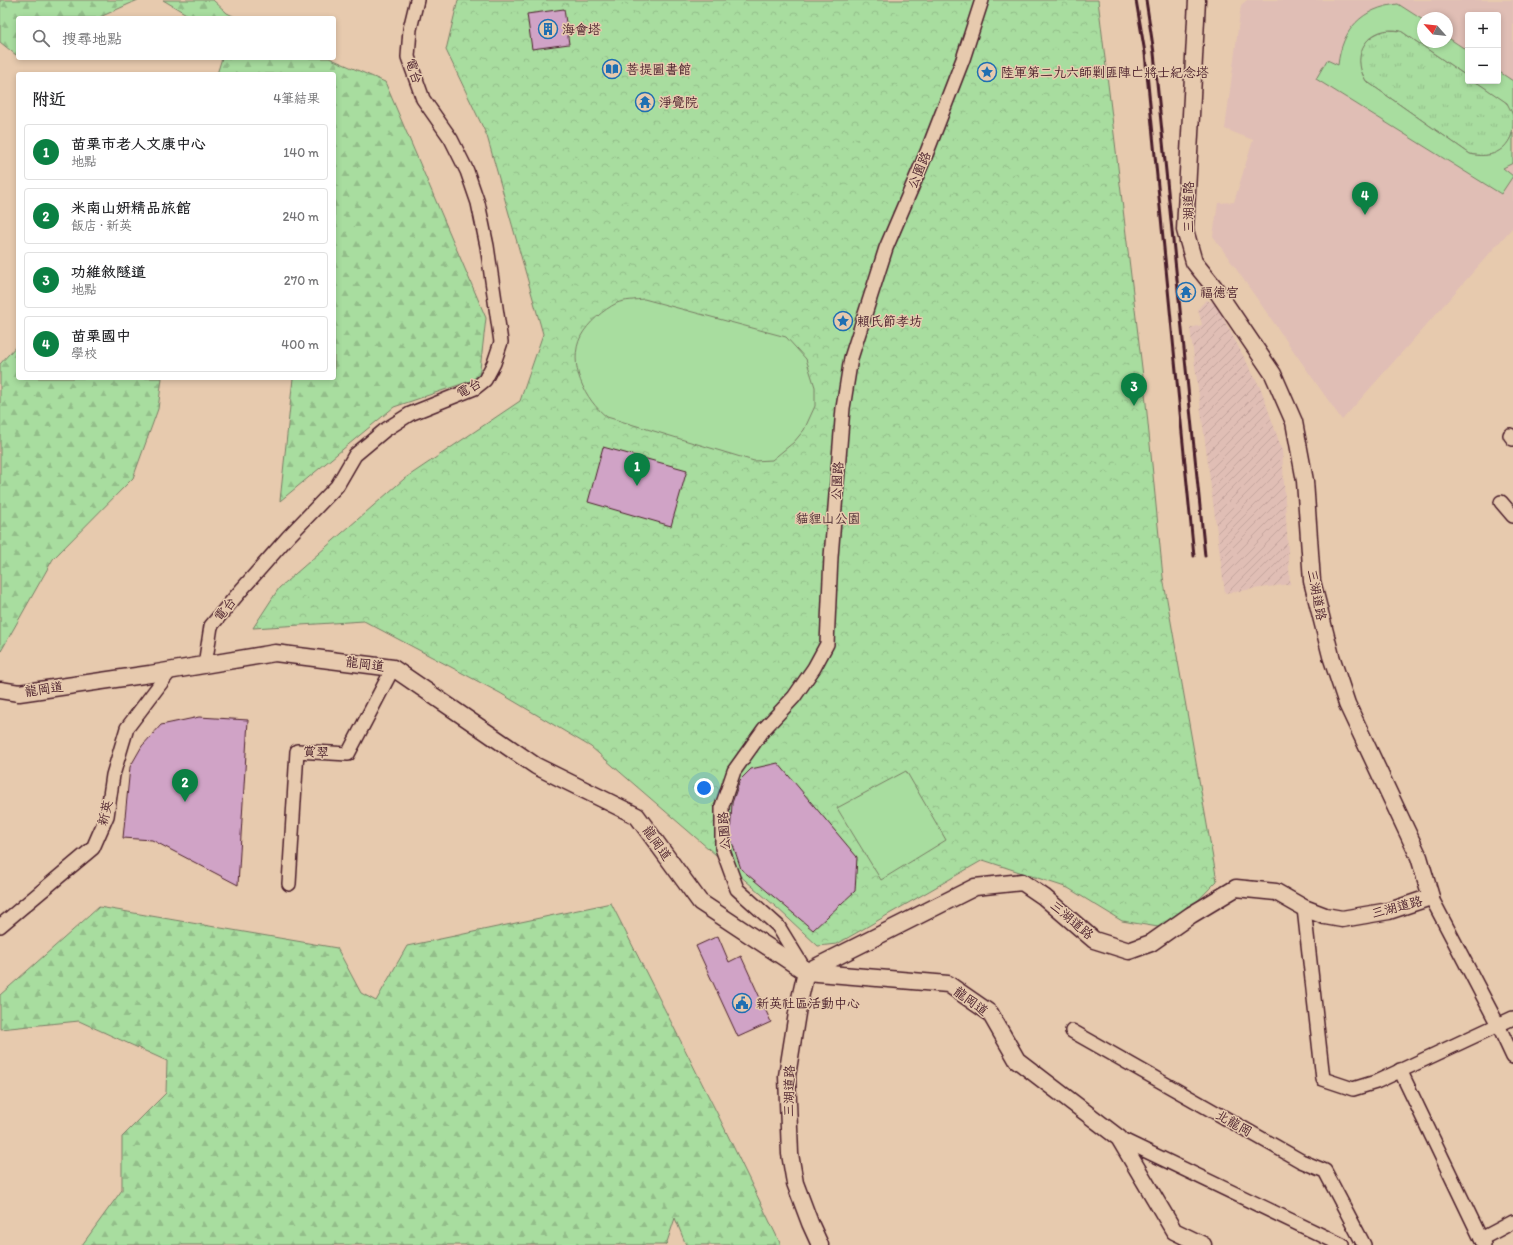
<!DOCTYPE html>
<html lang="zh-TW">
<head>
<meta charset="utf-8">
<style>
  body { margin:0; font-family:Itim,"LXGW WenKai TC",sans-serif; background:#f6f6f6; color:#202124 }
  .controls { position:absolute; right:12px; top:12px; display:grid; overflow:hidden; border-radius:4px; box-shadow:0 2px 6px #0003 }
  .controls button { width:36px; height:36px; display:grid; place-items:center; padding:0; border:0; border-bottom:1px solid #e0e0e0; background:#fff; color:#202124; font:20px sans-serif }
  .compass { position:absolute; left:1417px; top:12px; width:36px; height:36px; border-radius:50%; background:#fff; box-shadow:0 2px 6px #0003; rotate:297deg }
  .you { position:absolute; left:704px; top:788px; width:14px; height:14px; margin:-10px; border:3px solid #fff; border-radius:50%; background:#1a73e8; box-shadow:0 0 0 6px #1a73e833 }
  .badge { display:grid; place-items:center; width:26px; height:26px; border-radius:50%; background:#0b8043; color:#fff; font-size:13px; font-weight:700 }
  .pin { position:absolute; translate:-50% -33px; filter:drop-shadow(0 1px 2px #0008) }
  .pin::after { content:''; position:absolute; top:21px; width:14px; height:12px; background:inherit; clip-path:polygon(0 0,100% 0,50% 100%) }
  .list { margin:0; padding:0; list-style:none }
  h2 { display:flex; justify-content:space-between; align-items:center; height:52px; margin:0; padding:0 16px; font-size:17px }
  h2 small { font-size:13px; font-weight:400; color:#757577 }
  .list li { display:grid; grid-template-columns:26px 1fr auto; gap:12px; align-items:center; box-sizing:border-box; height:56px; margin:0 8px 8px; padding:0 8px; border:1px solid #e0e0e0; border-radius:4px }
  .list b { display:block; font-size:15px; white-space:nowrap }
  .list p { margin:0; font-size:13px; white-space:nowrap; color:#757577 }
  .list em { font-size:13px; font-style:normal; color:#757577 }
  .icon { flex:none; width:22px; height:22px; fill:none; stroke:currentColor; stroke-width:2; stroke-linecap:round; stroke-linejoin:round }
  .map { position:relative; flex:none; width:1513px; height:1245px; overflow:hidden }
  .search { position:absolute; background:#fff; box-shadow:0 2px 6px #0003; left:16px; top:16px; width:320px; height:44px; display:flex; align-items:center; gap:10px; box-sizing:border-box; padding:0 14px; border-radius:4px; color:#757577; font-size:15px }
  .panel { position:absolute; background:#fff; box-shadow:0 2px 6px #0003; left:16px; top:72px; width:320px; height:308px; border-radius:4px }
  .map>svg:first-child { display:block }
  .built { fill:#e0beb5; fill-rule:evenodd }
  .industrial { fill:url(#industrial-furrows) }
  .grass { fill:url(#grass-tufts); stroke:#797e65 }
  .forest { fill:url(#forest-firs); stroke:#797e65 }
  .park { fill:url(#park-crowns); stroke:#797e65 }
  .garden { fill:#a8dd9f; stroke:#797e65 }
  .building { fill:#d0a3c6; stroke:#4a1f2b }
  .lines { fill:none; stroke-linecap:round; stroke-linejoin:round }
  .minor-casing { stroke:#4a1f2b; stroke-width:16 }
  .tertiary-casing { stroke:#4a1f2b; stroke-width:19 }
  .minor { stroke:#e7caae; stroke-width:13 }
  .tertiary { stroke:#e7caae; stroke-width:16 }
  .rail { stroke:#4a1f2b; stroke-width:3 }
  .labels { text-anchor:middle; dominant-baseline:central; stroke-width:3; stroke-linejoin:round; paint-order:stroke }
  .poi-label { font-size:13px; fill:#4a1f2b; stroke:#e7caae; text-anchor:start }
  .street-label { font-size:13px; fill:#4a1f2b; stroke:#e7caae }
  .park-label { font-size:13px; fill:#533237; stroke:#e7caae }
</style>
</head>
<body>
<div class="map">
<svg width="1513" height="1245" viewBox="0 0 1513 1245">
  <defs>
    <pattern id="industrial-furrows" width="10" height="10" patternUnits="userSpaceOnUse"><rect width="10" height="10" fill="#e0beb5"/><path d="M-1 1l2-2M0 10L10 0M9 11l2-2" fill="none" stroke="#c2a39c"/></pattern>
    <pattern id="grass-tufts" width="24" height="20" patternUnits="userSpaceOnUse"><rect width="24" height="20" fill="#a8dd9f"/><path d="M3 7l-1-3M5 7V3M7 7l1-3M15 17l-1-3M17 17v-4M19 17l1-3" fill="none" stroke="#92bd89"/></pattern>
    <pattern id="forest-firs" width="22" height="20" patternUnits="userSpaceOnUse"><rect width="22" height="20" fill="#a8dd9f"/><path d="M5 1l3.5 6h-7zM16 11l3.5 6h-7z" fill="#92bd89"/></pattern>
    <pattern id="park-crowns" width="20" height="18" patternUnits="userSpaceOnUse"><rect width="20" height="18" fill="#a8dd9f"/><path d="M2 6a3 3 0 1 1 6 0M12 15a3 3 0 1 1 6 0" fill="none" stroke="#92bd89"/></pattern>
  </defs>
  <rect width="100%" height="100%" fill="#e7caae"/>
  <filter id="ink" filterUnits="userSpaceOnUse"><feTurbulence type="fractalNoise" baseFrequency=".025" numOctaves="2"/><feDisplacementMap in="SourceGraphic" scale="8" xChannelSelector="R" yChannelSelector="G"/><feConvolveMatrix kernelMatrix="1 2 1 2 8 2 1 2 1" color-interpolation-filters="sRGB"/></filter>
  <g filter="url(#ink)">
    <path class="built" d="M1247 0H1513V227L1342 420 1213 236 1218 203 1234 202 1253 140 1225 129 1241 5ZM1468 15H1498V81H1468ZM1423 18H1447V42H1423Z"/>
    <polygon class="industrial" points="1206,300 1215,303 1261,389 1282,450 1290,584 1225,593 1190,328 1202,325 1198,309"/>
    <path class="grass" d="M1387 30 1401 31 1468 77V81C1477 81 1483 86 1490 91 1497 96 1507 101 1511 109 1513 114 1513 119 1513 124 1513 149 1492 160 1470 154L1366 81C1352 59 1361 36 1387 30Z"/>
    <g class="forest">
      <polygon points="0,0 138,0 98,18 18,18 18,55 16,55 0,42"/>
      <polygon points="163,0 213,0 227,13 237,18 193,18"/>
      <polygon points="222,58 329,58 385,82 486,318 479,378 394,407 280,501 293,378 334,378 334,74 217,74"/>
      <polygon points="18,344 18,378 162,378 158,409 133,478 53,559 0,653 0,364"/>
      <polygon points="611,903 717,1113 781,1245 686,1245 675,1218 666,1245 82,1245 122,1190 122,1137 166,1093 167,1061 79,1021 0,1029 0,995 99,907 337,948 361,993 376,1001 407,946"/>
    </g>
    <polygon class="park" points="458,0 1098,0 1145,393 1163,577 1217,881 1170,929 1122,921 1068,888 983,860 837,944 818,946 775,906 591,747 500,693 364,621 253,628 279,588 404,479 520,401 543,334 487,136 446,50"/>
    <g class="garden">
      <path d="M1398 4 1423 20V42H1447V37L1468 51V77L1401 31C1369 24 1349 54 1366 81L1470 154C1490 159 1506 152 1513 132V163L1503 168 1513 176 1501 194 1316 79 1327 60 1338 65C1342 29 1362 8 1398 4Z"/>
      <polygon points="1498,71 1513,81 1513,115 1507,103 1475,81 1498,81"/>
      <path d="M644 299 786 337 806 359 815 387V406L804 430 794 442 772 460 754 461 607 417C585 400 567 364 581 336 588 323 603 310 617 303 624 300 636 300 644 299Z"/>
      <polygon points="906,771 946,840 881,880 837,808"/>
    </g>
    <g class="building">
      <polygon points="564,9 569,44 532,49 527,14"/>
      <polygon points="603,447 687,470 671,526 588,502"/>
      <polygon points="199,717 248,720 238,885 152,840 123,838 130,767 142,746 161,725"/>
      <polygon points="778,763 857,857 855,891 813,930 741,869 730,836 732,803 740,780 751,769"/>
      <polygon points="718,936 729,962 741,956 771,1022 738,1037 696,946"/>
    </g>
    <g class="lines">
      <defs>
        <g id="minor">
          <polyline points="1510,435 1513,439"/>
          <polyline points="1501,502 1513,516"/>
          <polyline points="205,665 211,626 243,588 288,537 337,486 355,455 385,430 410,414 475,388 485,380 494,363 501,342 487,246 478,203 467,171 451,139 423,99 408,57 410,29 417,0"/>
          <polyline points="289,884 297,751 348,754 393,668"/>
          <polyline points="1431,897 1498,1025 1513,1057"/>
          <polyline points="1304,908 1323,1079 1353,1089 1376,1082 1513,1018"/>
          <polyline points="0,926 93,848 107,816 113,775 127,728 170,671"/>
          <polyline points="805,970 778,926 737,889 722,848 722,806 734,771 764,729 794,697 814,668 827,644 831,557 843,408 851,358 886,248 927,152 963,59 982,0"/>
          <polyline points="1072,1031 1301,1161 1325,1171 1364,1245"/>
          <polyline points="1400,1070 1484,1245"/>
          <polyline points="1119,1138 1342,1245"/>
          <polyline points="1481,1239 1513,1222"/>
        </g>
        <g id="tertiary">
          <polyline points="0,690 19,693 150,674 275,653 393,668 536,766 637,816 700,902 806,972 948,984 990,1013 1017,1060 1119,1138 1174,1231 1203,1245"/>
          <polyline points="820,1245 810,1223 795,1183 790,1154 787,1076 798,1007 806,972 975,887 1022,882 1044,897 1094,940 1129,951 1151,943 1191,915 1236,888 1276,892 1304,908 1325,916 1342,919 1389,911 1431,897 1419,857 1347,704 1331,656 1312,581 1305,481 1294,422 1273,374 1214,287 1194,262 1185,230 1197,0"/>
        </g>
      </defs>
      <use href="#minor" class="minor-casing"/>
      <use href="#tertiary" class="tertiary-casing"/>
      <use href="#minor" class="minor"/>
      <use href="#tertiary" class="tertiary"/>
      <g class="rail">
        <polyline points="1136,0 1145,53 1194,556"/>
        <polyline points="1146,0 1154,53 1205,556"/>
      </g>
    </g>
  </g>
  <defs>
    <symbol id="building-ring" viewBox="-11 -11 22 22"><circle r="9.5" fill="#e7caae" stroke="#1f6fb2" stroke-width="1.5"/><path d="M-4-6H4V6H1V3H-1V6H-4ZM-2.5-4.3h1.7v1.8h-1.7ZM.8-4.3h1.7v1.8H.8ZM-2.5-1h1.7V.8h-1.7ZM.8-1h1.7V.8H.8Z" fill="#1f6fb2"/></symbol>
    <symbol id="library-ring" viewBox="-11 -11 22 22"><circle r="9.5" fill="#e7caae" stroke="#1f6fb2" stroke-width="1.5"/><path d="M-6-4Q-3-5.5-.7-3.5V5Q-3 3-6 4ZM6-4Q3-5.5 .7-3.5V5Q3 3 6 4Z" fill="#1f6fb2"/></symbol>
    <symbol id="sight-ring" viewBox="-11 -11 22 22"><circle r="9.5" fill="#e7caae" stroke="#1f6fb2" stroke-width="1.5"/><path d="M0-6L1.8-2.2L6-1.7L2.9 1.2L3.7 5.4L0 3.3L-3.7 5.4L-2.9 1.2L-6-1.7L-1.8-2.2Z" fill="#1f6fb2"/></symbol>
    <symbol id="temple-ring" viewBox="-11 -11 22 22"><circle r="9.5" fill="#e7caae" stroke="#1f6fb2" stroke-width="1.5"/><path d="M0-6L5-2H3V0L6.5 2.5H4V6H1.5V3h-3V6H-4V2.5H-6.5L-3 0V-2H-5Z" fill="#1f6fb2"/></symbol>
    <symbol id="civic-ring" viewBox="-11 -11 22 22"><circle r="9.5" fill="#e7caae" stroke="#1f6fb2" stroke-width="1.5"/><path d="M-.6-6.5H3V-4.5H.6V-3L4-1V1h2V6H-6V1h2V-1L-.6-3ZM-1.2 2.5V6h2.4V2.5Z" fill="#1f6fb2"/></symbol>
  </defs>
  <g fill-rule="evenodd">
    <use href="#building-ring" x="537" y="18" width="22" height="22"/>
    <use href="#library-ring" x="601" y="58" width="22" height="22"/>
    <use href="#sight-ring" x="976" y="61" width="22" height="22"/>
    <use href="#temple-ring" x="634" y="91" width="22" height="22"/>
    <use href="#temple-ring" x="1175" y="281" width="22" height="22"/>
    <use href="#sight-ring" x="832" y="310" width="22" height="22"/>
    <use href="#civic-ring" x="731" y="992" width="22" height="22"/>
  </g>
  <g class="labels">
    <g class="poi-label">
      <text x="562" y="29">海會塔</text>
      <text x="626" y="69">菩提圖書館</text>
      <text x="1001" y="72">陸軍第二九六師剿匪陣亡將士紀念塔</text>
      <text x="659" y="102">淨覺院</text>
      <text x="1200" y="292">福德宮</text>
      <text x="857" y="321">賴氏節孝坊</text>
      <text x="756" y="1003">新英社區活動中心</text>
    </g>
    <g class="street-label">
      <text transform="translate(414 71) rotate(72)">電台</text>
      <text transform="translate(919 170) rotate(-67)">公園路</text>
      <text transform="translate(1188 207) rotate(-90)">三湖道路</text>
      <text transform="translate(469 388) rotate(-29)">電台</text>
      <text transform="translate(837 481) rotate(-86)">公園路</text>
      <text transform="translate(1317 595) rotate(79)">三湖道路</text>
      <text transform="translate(225 609) rotate(-51)">電台</text>
      <text transform="translate(365 664) rotate(7)">龍岡道</text>
      <text transform="translate(44 689) rotate(-8)">龍岡道</text>
      <text transform="translate(316 752) rotate(4)">賞翠</text>
      <text transform="translate(105 813) rotate(-76)">新英</text>
      <text transform="translate(724 831) rotate(-94)">公園路</text>
      <text transform="translate(657 843) rotate(54)">龍岡道</text>
      <text transform="translate(1397 907) rotate(-15)">三湖道路</text>
      <text transform="translate(1072 920) rotate(40)">三湖道路</text>
      <text transform="translate(971 1001) rotate(36)">龍岡道</text>
      <text transform="translate(789 1091) rotate(-89)">三湖道路</text>
      <text transform="translate(1234 1123) rotate(30)">北龍岡</text>
    </g>
    <g class="park-label">
      <text x="828" y="518">貓貍山公園</text>
    </g>
  </g>
</svg>
<div class="controls">
<button>+</button>
<button>−</button>
</div>
<svg class="compass" viewBox="-18 -18 36 36"><path d="M0-13l5 13h-10z" fill="#e53935"/><path d="M0 13l5-13h-10z" fill="#757577"/></svg>
<div class="you"></div>
<div class="pin badge" style="left:637px;top:486px">1</div>
<div class="pin badge" style="left:185px;top:802px">2</div>
<div class="pin badge" style="left:1134px;top:406px">3</div>
<div class="pin badge" style="left:1365px;top:215px">4</div>
<div class="search"><svg class="icon" aria-label="search" viewBox="0 0 24 24"><circle cx="10" cy="10" r="6"/><path d="M15 15l6 6"/></svg>搜尋地點</div>
<section class="panel">
<h2>附近<small>4筆結果</small></h2>
<ul class="list">
<li><span class="badge">1</span><div><b>苗栗市老人文康中心</b><p>地點</p></div><em>140 m</em></li>
<li><span class="badge">2</span><div><b>米南山妍精品旅館</b><p>飯店 · 新英</p></div><em>240 m</em></li>
<li><span class="badge">3</span><div><b>功維敘隧道</b><p>地點</p></div><em>270 m</em></li>
<li><span class="badge">4</span><div><b>苗栗國中</b><p>學校</p></div><em>400 m</em></li>
</ul>
</section>
</div>
</body>
</html>
